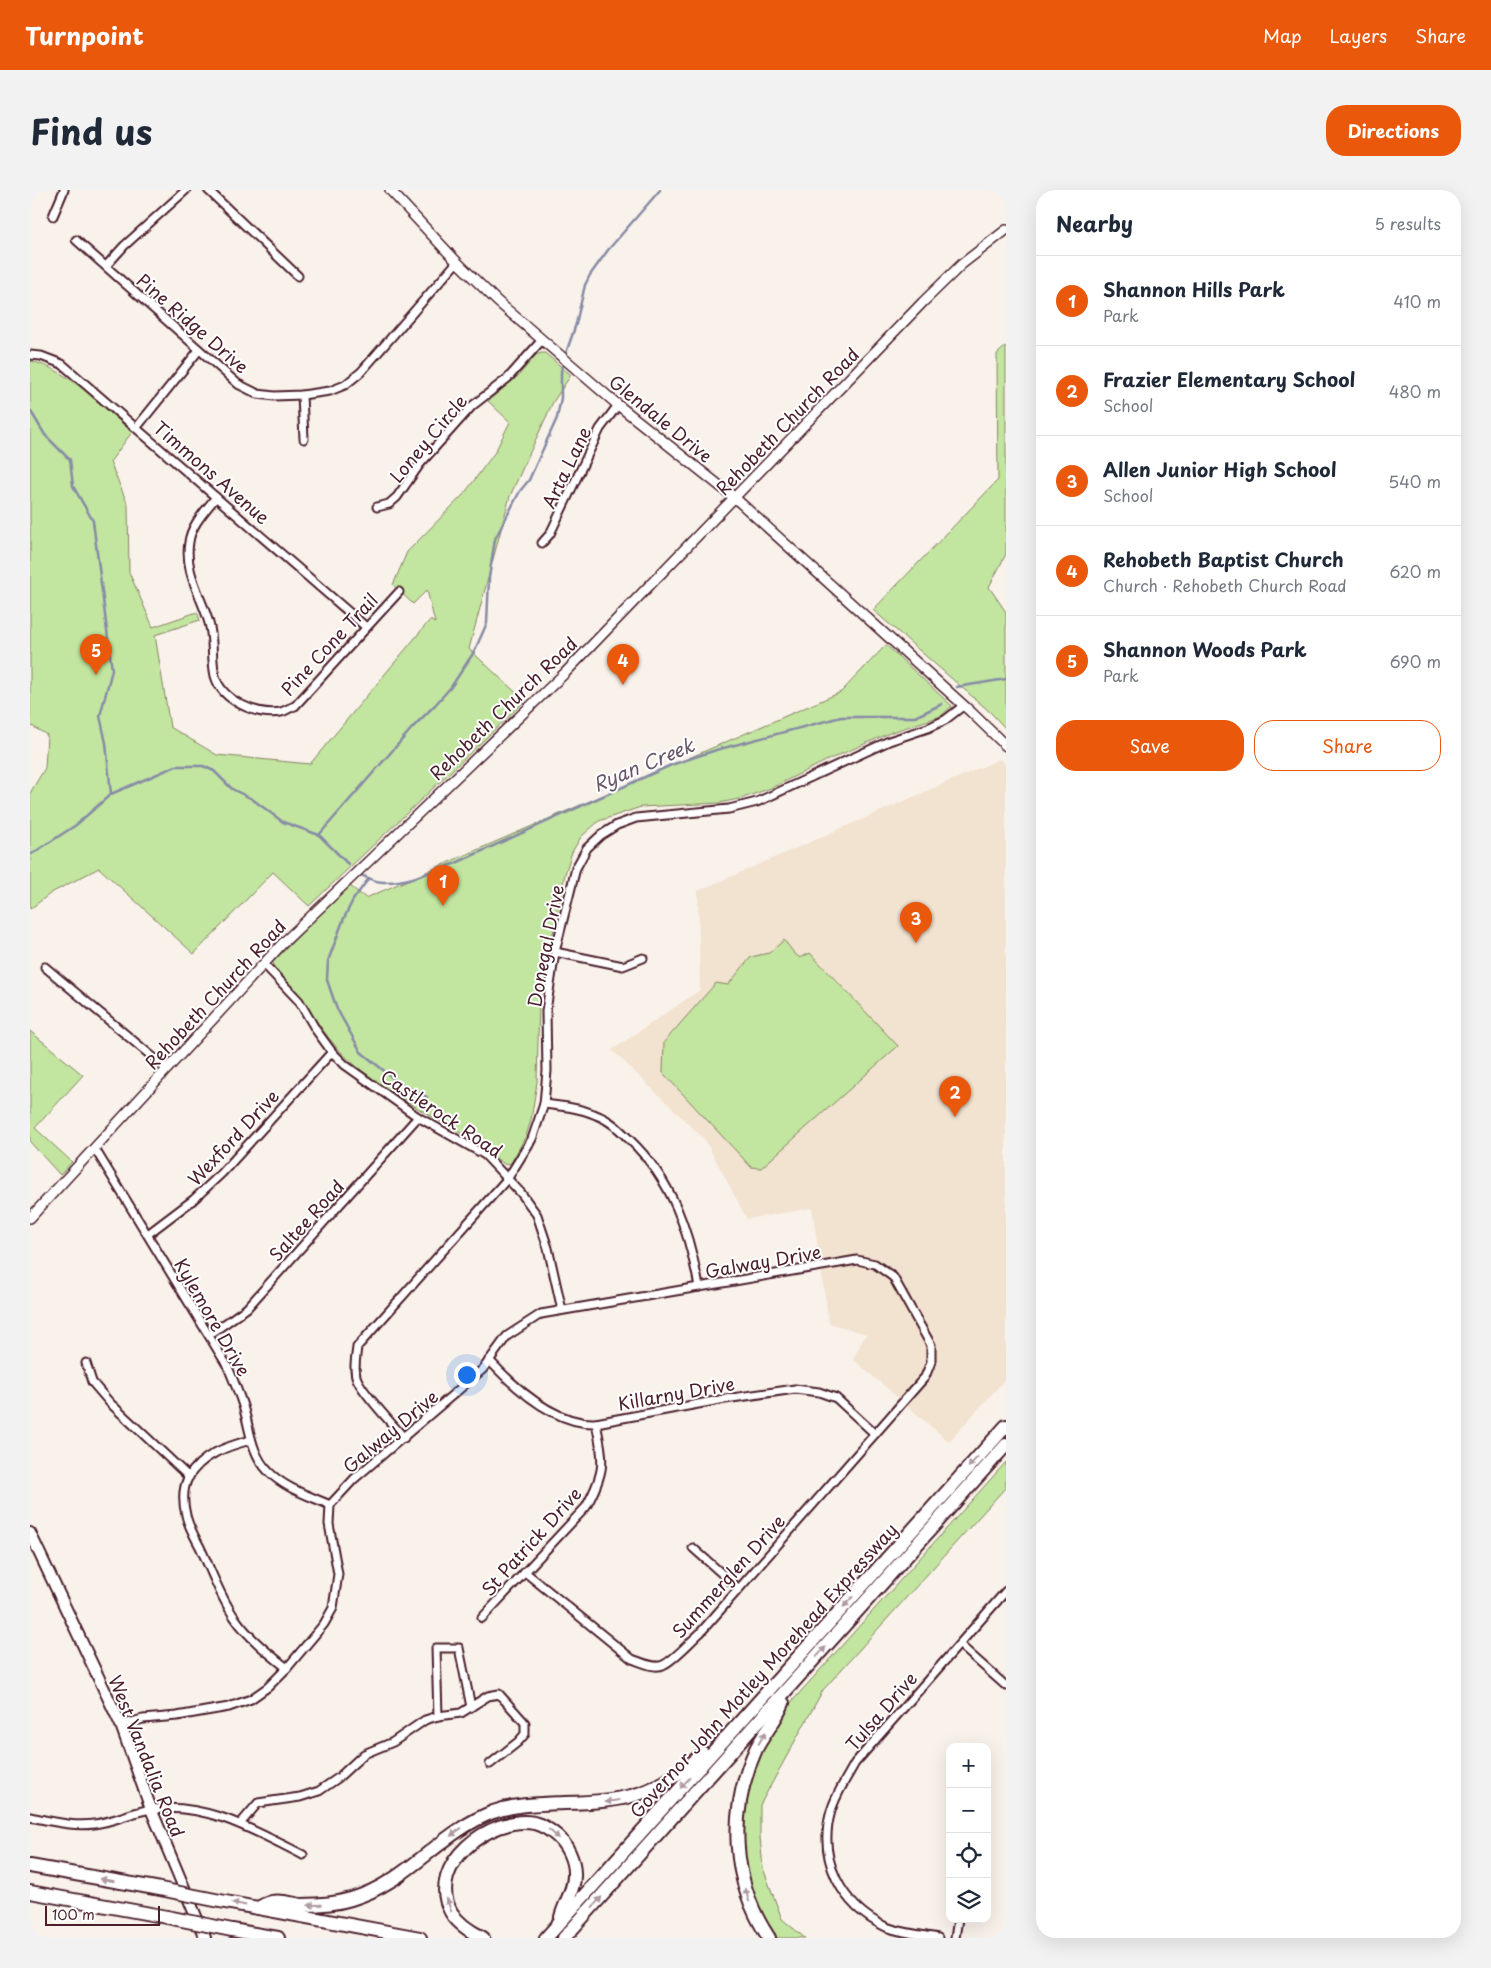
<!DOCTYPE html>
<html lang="en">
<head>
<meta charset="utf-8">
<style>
  body { margin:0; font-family:"Playpen Sans",sans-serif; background:#f2f2f3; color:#1f2937 }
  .controls { position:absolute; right:15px; bottom:15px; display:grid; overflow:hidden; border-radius:10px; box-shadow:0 5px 20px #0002 }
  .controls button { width:45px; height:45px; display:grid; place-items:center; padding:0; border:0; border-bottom:1px solid #e0e1e3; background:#fff; color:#1f2937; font:25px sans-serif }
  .scale { position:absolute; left:15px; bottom:12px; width:115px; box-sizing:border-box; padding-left:5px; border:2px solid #4a1f2b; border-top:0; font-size:14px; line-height:18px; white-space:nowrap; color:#4a1f2b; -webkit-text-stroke:4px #fff; paint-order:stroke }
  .you { position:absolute; left:436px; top:1184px; width:18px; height:18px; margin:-12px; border:4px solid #fff; border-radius:50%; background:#1a73e8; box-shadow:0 0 0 8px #1a73e833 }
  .badge { display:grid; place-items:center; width:32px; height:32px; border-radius:50%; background:#ea580c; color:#fff; font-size:16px; font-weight:700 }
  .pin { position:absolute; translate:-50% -41px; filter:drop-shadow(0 1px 2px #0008) }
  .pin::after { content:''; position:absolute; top:26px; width:18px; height:15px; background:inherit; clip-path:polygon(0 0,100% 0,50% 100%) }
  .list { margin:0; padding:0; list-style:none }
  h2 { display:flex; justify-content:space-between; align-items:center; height:65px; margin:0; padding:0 20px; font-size:21px }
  h2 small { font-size:16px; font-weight:400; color:#747a83 }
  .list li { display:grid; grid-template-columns:32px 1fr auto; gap:15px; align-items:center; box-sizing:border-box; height:90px; padding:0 20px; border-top:1px solid #e0e1e3 }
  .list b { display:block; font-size:19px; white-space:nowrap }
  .list p { margin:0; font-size:16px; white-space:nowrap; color:#747a83 }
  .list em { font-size:16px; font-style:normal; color:#747a83 }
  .actions { display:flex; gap:10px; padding:15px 20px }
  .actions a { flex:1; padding:11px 0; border:1px solid #ea580c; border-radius:20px; text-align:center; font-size:18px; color:#ea580c }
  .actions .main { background:#ea580c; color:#fff }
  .icon { flex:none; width:28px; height:28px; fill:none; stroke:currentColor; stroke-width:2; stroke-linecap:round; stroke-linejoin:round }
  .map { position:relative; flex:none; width:976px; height:1748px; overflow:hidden; border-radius:20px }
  header { display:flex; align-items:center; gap:30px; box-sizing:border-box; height:70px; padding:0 25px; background:#ea580c; color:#fff }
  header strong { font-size:24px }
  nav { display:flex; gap:28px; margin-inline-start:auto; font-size:18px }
  .intro { display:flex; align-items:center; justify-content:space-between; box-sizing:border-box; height:120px; padding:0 30px }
  h1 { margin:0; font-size:35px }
  .button { padding:12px 22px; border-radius:20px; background:#ea580c; color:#fff; font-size:18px; font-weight:700 }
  main { display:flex; gap:30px; padding:0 30px }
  aside { flex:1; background:#fff; border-radius:20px; box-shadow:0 5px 20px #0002 }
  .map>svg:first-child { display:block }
  .built { fill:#f2e2d0 }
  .green { fill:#c2e59f; stroke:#868265 }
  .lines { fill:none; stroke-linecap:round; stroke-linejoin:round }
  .stream { stroke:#878ba6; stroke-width:2.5 }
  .minor-casing { stroke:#4a1f2b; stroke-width:11 }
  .tertiary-casing { stroke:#4a1f2b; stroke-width:12 }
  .secondary-casing { stroke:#4a1f2b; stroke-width:14 }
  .motorway-casing { stroke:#4a1f2b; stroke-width:16 }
  .minor { stroke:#fff; stroke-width:7 }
  .tertiary { stroke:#fff; stroke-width:9 }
  .secondary { stroke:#fff; stroke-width:10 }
  .motorway { stroke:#fff; stroke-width:12 }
  .motorway-bridge-casing { stroke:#4a1f2b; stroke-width:16; stroke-linecap:butt }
  .motorway-bridge { stroke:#fff; stroke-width:12 }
  .oneway { fill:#ae9aa0 }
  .labels { text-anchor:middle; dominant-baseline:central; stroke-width:4; stroke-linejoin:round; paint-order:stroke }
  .street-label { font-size:18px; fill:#4a1f2b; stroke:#fff }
  .water-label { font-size:19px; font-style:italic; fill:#685568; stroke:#fff }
</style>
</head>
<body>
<header>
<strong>Turnpoint</strong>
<nav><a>Map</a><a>Layers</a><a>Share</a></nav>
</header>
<div class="intro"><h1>Find us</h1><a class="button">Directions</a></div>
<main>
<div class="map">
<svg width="976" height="1748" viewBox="0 0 976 1748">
  <rect width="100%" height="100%" fill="#f9f2ea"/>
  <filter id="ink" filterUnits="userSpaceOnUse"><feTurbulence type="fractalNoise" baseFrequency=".02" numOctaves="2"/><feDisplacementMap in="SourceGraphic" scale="10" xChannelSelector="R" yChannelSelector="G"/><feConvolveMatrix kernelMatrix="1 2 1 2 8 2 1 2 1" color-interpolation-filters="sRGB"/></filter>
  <g filter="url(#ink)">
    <polygon class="built" points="970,569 976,576 976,1188 919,1252 823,1169 836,1144 799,1133 782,1018 717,1029 675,950 582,860 670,800 668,701"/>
    <g class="green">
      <polygon points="976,156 976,364 959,397 976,422 976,539 960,522 843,420 968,290 967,164"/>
      <path d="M511 163H515L541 185 523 212 480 306 439 459 495 511 279 716 243 682 164 764 69 678 21 703 0 719V603L15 578 17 545 0 535V171C39 179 72 217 102 242L80 272 98 315 99 382 123 437 167 422 170 430 125 445 140 537 187 565 280 574 400 430 405 433 397 400 383 414 363 395 377 362 434 304 465 262 480 232 458 211 488 186 506 165Z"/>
      <path d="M856 455 922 516 911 526 862 542 800 569 741 598 713 608 690 613 611 617 569 631 551 647 542 662 535 684 509 813 507 892 501 930 496 946 481 973 476 975C464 968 454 958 442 950 400 924 355 903 318 869 288 842 275 805 244 778L243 772 290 724 320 696 336 708 811 502Z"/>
      <polygon points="754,750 764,763 770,768 780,763 868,856 731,978 721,977 633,883 634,852 686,793 698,795 721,767 739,763"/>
      <polygon points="0,841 53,885 5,938 42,972 30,985 0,952"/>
      <path d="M976 1272V1297L793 1500 730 1615V1647L733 1678 752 1729 775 1748H747C709 1692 702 1627 729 1565 735 1549 747 1533 756 1518Z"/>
    </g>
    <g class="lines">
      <g class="stream">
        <polyline points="535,166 546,134 555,95 560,85 578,60 630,0"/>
        <polyline points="0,220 15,245 40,270 43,296 63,331 82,480 70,526 76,553 81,604"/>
        <polyline points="927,497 976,489"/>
        <polyline points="289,645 383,537 405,515 421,497 444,462 457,433 459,388 465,349 490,301 499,290 527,228 531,208 531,182 533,171"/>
        <polyline points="0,665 46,635 81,604 146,576 173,576 184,581 202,599 222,609 253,632 289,645 318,674"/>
        <path d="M333 686C339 688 346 692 353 692 378 693 403 681 426 673L641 575 686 560 811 527H885L912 514"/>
        <polyline points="339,688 323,710 314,728 298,771 297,790 307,819 331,862 369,893 397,907"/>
      </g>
      <defs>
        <g id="minor">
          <polyline points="178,0 268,86"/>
          <polyline points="23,26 34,0"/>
          <polyline points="46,50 208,194 228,204 244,206 272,205 300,201 315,195 331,182 427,72"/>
          <polyline points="76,76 94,56 156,0"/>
          <polyline points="0,165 11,166 32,174 336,437"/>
          <polyline points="272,205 274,249"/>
          <polyline points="107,237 169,160"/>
          <path d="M186 307C176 320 161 335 159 352 154 382 171 405 179 433 184 450 181 469 185 486 192 511 227 526 251 522 255 521 261 517 265 516L369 402"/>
          <polyline points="347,317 359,314 367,307 390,274 442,216 478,188 511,151"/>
          <polyline points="512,353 520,344 570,239 588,215"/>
          <polyline points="525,762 593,776 613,768"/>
          <polyline points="234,774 269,811 286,840 302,862 315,875 388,927 455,965 491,1003 507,1025 518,1058 532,1120"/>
          <polyline points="15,777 137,879"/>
          <path d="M514 914C532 916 550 918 566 925 580 930 590 940 600 950 642 990 659 1041 669 1097"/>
          <path d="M65 959 198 1177C203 1189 208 1201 212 1213 220 1236 220 1263 238 1281 254 1298 280 1306 300 1315"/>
          <polyline points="118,1044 163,1010 192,983 302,862"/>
          <polyline points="179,1145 217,1118 388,927"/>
          <path d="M459 1170C485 1198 525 1235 566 1233L695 1209 765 1199 789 1202 806 1208 845 1244"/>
          <polyline points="56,1173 62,1192 80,1213 159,1287"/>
          <path d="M374 1248C362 1233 334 1205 327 1189 323 1180 326 1167 327 1157L478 988 502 949 514 914 517 881 516 821 525 762 546 678 557 658 571 645 587 635 606 628 699 619 727 612 859 551 898 538 915 530 933 516"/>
          <path d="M221 1250C197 1256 171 1265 158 1288 152 1300 153 1313 156 1325 158 1336 165 1347 170 1357 181 1380 190 1407 205 1428 219 1448 238 1463 257 1478"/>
          <polyline points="663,1358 708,1398"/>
          <path d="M452 1428 556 1317C576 1280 574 1273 566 1233"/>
          <polyline points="930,1455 976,1496"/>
          <polyline points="408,1526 406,1458 429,1458 441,1517"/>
          <path d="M91 1535 113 1529 147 1526 199 1517 221 1509 238 1497 257 1478 294 1434 303 1418 308 1384 299 1334 300 1315 324 1289 453 1179 477 1146 511 1124 827 1070 845 1074 863 1087 901 1155V1172L895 1187 670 1443C661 1451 643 1471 633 1475 624 1479 611 1472 602 1469L495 1382"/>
          <path d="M0 1627C21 1631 43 1637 64 1634 84 1632 103 1621 123 1619 179 1613 225 1641 273 1665"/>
          <polyline points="210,1634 228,1613 270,1607 289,1601 308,1588 334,1564 363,1552 395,1530 408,1526 431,1523 458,1506 469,1504 495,1533 495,1544 488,1552 460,1574"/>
          <path d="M908 1748C892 1745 872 1743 856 1737 811 1716 787 1669 801 1621 806 1604 816 1589 825 1573L976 1401"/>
          <polyline points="925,1748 928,1729"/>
        </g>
        <g id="tertiary">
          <polyline points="360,0 427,72 467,111 588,215 705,308 941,522 976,556"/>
          <polyline points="0,1028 252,754 535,483 893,112 932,74 976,40"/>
        </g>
        <polyline id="secondary" points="0,1343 91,1535 121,1619 175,1748"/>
        <g id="motorway">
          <polyline points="0,1676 125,1698"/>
          <polyline points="0,1702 137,1727"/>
          <polyline points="190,1711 390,1748"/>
          <path d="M228 1718C232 1716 237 1713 242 1712 251 1710 263 1714 272 1715 288 1715 305 1714 321 1709 377 1693 410 1642 463 1622 486 1614 510 1614 534 1613 594 1612 627 1606 673 1563"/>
          <polyline points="202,1740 248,1748"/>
          <path d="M453 1748C441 1742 428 1734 421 1722 395 1675 461 1625 504 1633 513 1635 520 1640 527 1646 537 1655 544 1670 544 1683 545 1699 535 1712 531 1727"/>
          <polyline points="516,1748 976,1236"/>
          <polyline points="534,1748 976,1255"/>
          <path d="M739 1748C701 1691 698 1621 726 1559 734 1543 747 1529 753 1513"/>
        </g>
      </defs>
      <use href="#minor" class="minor-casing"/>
      <use href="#tertiary" class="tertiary-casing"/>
      <use href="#secondary" class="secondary-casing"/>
      <use href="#motorway" class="motorway-casing"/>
      <use href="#minor" class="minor"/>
      <use href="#tertiary" class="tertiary"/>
      <use href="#secondary" class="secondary"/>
      <use href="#motorway" class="motorway"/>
      <defs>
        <g id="motorway-bridge">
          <polyline points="125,1698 190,1711"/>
          <polyline points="137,1727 202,1740"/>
        </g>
      </defs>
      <use href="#motorway-bridge" class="motorway-bridge-casing"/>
      <use href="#motorway-bridge" class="motorway-bridge"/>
    </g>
    <defs><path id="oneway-solid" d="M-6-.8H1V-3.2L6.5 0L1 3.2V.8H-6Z" transform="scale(1.25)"/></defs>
    <g class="oneway">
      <use href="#oneway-solid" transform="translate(943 1272) rotate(132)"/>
      <use href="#oneway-solid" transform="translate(818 1412) rotate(132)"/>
      <use href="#oneway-solid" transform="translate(791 1462) rotate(-48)"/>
      <use href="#oneway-solid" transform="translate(732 1548) rotate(-60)"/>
      <use href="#oneway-solid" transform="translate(655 1593) rotate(132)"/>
      <use href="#oneway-solid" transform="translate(582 1611) rotate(172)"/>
      <use href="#oneway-solid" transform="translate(426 1642) rotate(144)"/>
      <use href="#oneway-solid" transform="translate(524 1644) rotate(41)"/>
      <use href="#oneway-solid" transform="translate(77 1690) rotate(-170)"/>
      <use href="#oneway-solid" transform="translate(717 1705) rotate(-108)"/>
      <use href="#oneway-solid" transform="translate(567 1712) rotate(-48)"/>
      <use href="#oneway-solid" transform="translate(209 1714) rotate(-169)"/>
      <use href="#oneway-solid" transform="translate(285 1715) rotate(179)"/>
      <use href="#oneway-solid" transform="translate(419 1715) rotate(-109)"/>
    </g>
  </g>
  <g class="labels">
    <g class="street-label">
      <text transform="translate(163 133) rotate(41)">Pine Ridge Drive</text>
      <text transform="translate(631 228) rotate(39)">Glendale Drive</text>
      <text transform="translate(757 231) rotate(-46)">Rehobeth Church Road</text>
      <text transform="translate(398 248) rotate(-50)">Loney Circle</text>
      <text transform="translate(536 277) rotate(-64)">Arta Lane</text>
      <text transform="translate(182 282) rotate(41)">Timmons Avenue</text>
      <text transform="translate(299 454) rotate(-47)">Pine Cone Trail</text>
      <text transform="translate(473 518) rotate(-44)">Rehobeth Church Road</text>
      <text transform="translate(515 756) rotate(-79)">Donegal Drive</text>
      <text transform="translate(185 804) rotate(-47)">Rehobeth Church Road</text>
      <text transform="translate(412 923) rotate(34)">Castlerock Road</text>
      <text transform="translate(203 947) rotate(-47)">Wexford Drive</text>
      <text transform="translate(276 1030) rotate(-48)">Saltee Road</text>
      <text transform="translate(733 1071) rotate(-10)">Galway Drive</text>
      <text transform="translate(183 1127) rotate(60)">Kylemore Drive</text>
      <text transform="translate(646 1203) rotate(-10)">Killarny Drive</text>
      <text transform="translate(360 1241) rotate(-40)">Galway Drive</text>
      <text transform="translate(501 1351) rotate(-48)">St Patrick Drive</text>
      <text transform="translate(698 1386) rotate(-48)">Summerglen Drive</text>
      <text transform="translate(733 1480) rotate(-48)">Governor John Motley Morehead Expressway</text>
      <text transform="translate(851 1521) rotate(-49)">Tulsa Drive</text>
      <text transform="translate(117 1566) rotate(68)">West Vandalia Road</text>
    </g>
    <g class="water-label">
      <text transform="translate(613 574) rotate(-23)">Ryan Creek</text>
    </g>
  </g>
</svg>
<div class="controls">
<button>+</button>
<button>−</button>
<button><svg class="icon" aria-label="locate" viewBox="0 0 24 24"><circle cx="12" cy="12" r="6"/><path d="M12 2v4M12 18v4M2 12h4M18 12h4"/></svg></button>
<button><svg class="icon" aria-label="layers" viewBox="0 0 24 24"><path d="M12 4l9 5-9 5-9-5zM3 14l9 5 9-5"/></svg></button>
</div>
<div class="scale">100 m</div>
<div class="you"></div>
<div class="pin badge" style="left:413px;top:716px">1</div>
<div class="pin badge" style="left:925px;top:927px">2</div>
<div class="pin badge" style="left:886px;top:753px">3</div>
<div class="pin badge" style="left:593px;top:495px">4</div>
<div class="pin badge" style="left:66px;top:485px">5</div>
</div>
<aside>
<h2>Nearby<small>5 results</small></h2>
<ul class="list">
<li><span class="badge">1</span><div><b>Shannon Hills Park</b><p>Park</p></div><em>410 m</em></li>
<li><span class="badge">2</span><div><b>Frazier Elementary School</b><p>School</p></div><em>480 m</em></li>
<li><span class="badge">3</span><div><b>Allen Junior High School</b><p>School</p></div><em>540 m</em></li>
<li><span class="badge">4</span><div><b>Rehobeth Baptist Church</b><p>Church · Rehobeth Church Road</p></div><em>620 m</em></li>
<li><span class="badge">5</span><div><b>Shannon Woods Park</b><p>Park</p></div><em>690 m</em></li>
</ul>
<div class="actions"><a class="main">Save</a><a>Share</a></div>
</aside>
</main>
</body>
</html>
